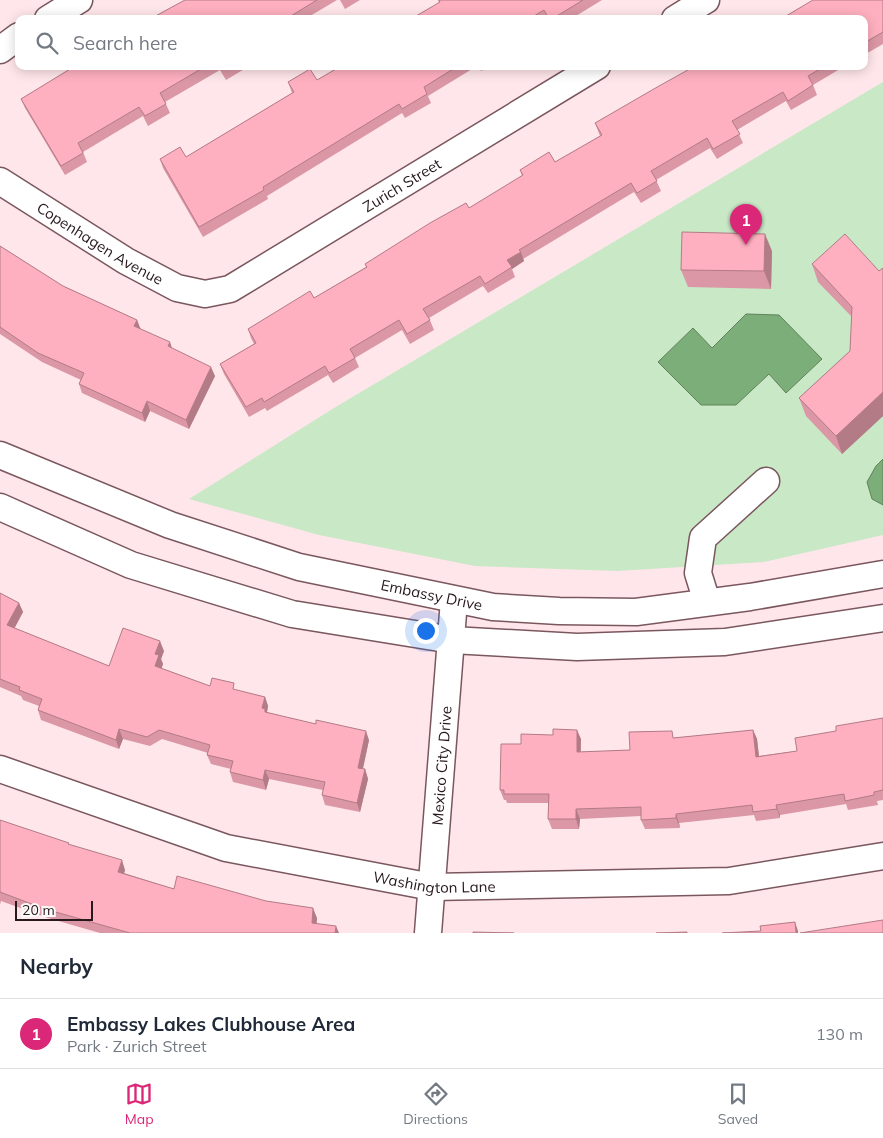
<!DOCTYPE html>
<html lang="en">
<head>
<meta charset="utf-8">
<style>
  body { margin:0; font-family:Mulish,sans-serif; background:#f2f2f3; color:#1f2937 }
  .scale { position:absolute; left:15px; bottom:12px; width:78px; box-sizing:border-box; padding-left:5px; border:2px solid #26181b; border-top:0; font-size:14px; line-height:18px; white-space:nowrap; color:#26181b; -webkit-text-stroke:4px #fafafa; paint-order:stroke }
  .you { position:absolute; left:425px; top:630px; width:18px; height:18px; margin:-12px; border:4px solid #fff; border-radius:50%; background:#1a73e8; box-shadow:0 0 0 8px #1a73e833 }
  .badge { display:grid; place-items:center; width:32px; height:32px; border-radius:50%; background:#db2777; color:#fff; font-size:16px; font-weight:700 }
  .pin { position:absolute; translate:-50% -41px; filter:drop-shadow(0 1px 2px #0008) }
  .pin::after { content:''; position:absolute; top:26px; width:18px; height:15px; background:inherit; clip-path:polygon(0 0,100% 0,50% 100%) }
  .list { margin:0; padding:0; list-style:none }
  h2 { display:flex; justify-content:space-between; align-items:center; height:65px; margin:0; padding:0 20px; font-size:21px }
  h2 small { font-size:16px; font-weight:400; color:#747a83 }
  .list li { display:grid; grid-template-columns:32px 1fr auto; gap:15px; align-items:center; box-sizing:border-box; height:70px; padding:0 20px; border-top:1px solid #e0e1e3 }
  .list b { display:block; font-size:19px; white-space:nowrap }
  .list p { margin:0; font-size:16px; white-space:nowrap; color:#747a83 }
  .list em { font-size:16px; font-style:normal; color:#747a83 }
  .icon { flex:none; width:28px; height:28px; fill:none; stroke:currentColor; stroke-width:2; stroke-linecap:round; stroke-linejoin:round }
  .map { position:relative; flex:none; width:883px; height:933px; overflow:hidden }
  .search { position:absolute; background:#fff; box-shadow:0 2px 12px #0003; left:15px; right:15px; top:15px; height:55px; display:flex; align-items:center; gap:12px; box-sizing:border-box; padding:0 18px; border-radius:10px; color:#747a83; font-size:19px }
  .sheet { height:135px; background:#fff }
  nav { display:flex; justify-content:space-around; align-items:center; box-sizing:border-box; height:70px; border-top:1px solid #e0e1e3; background:#fff; font-size:14px; color:#747a83 }
  nav a { display:grid; justify-items:center; gap:2px }
  nav .on { color:#db2777 }
  .map>svg:first-child { display:block }
  .green { fill:#c8e8c6 }
  .water { fill:#7bae78; stroke:#62815c }
  .lines { fill:none; stroke-linecap:round; stroke-linejoin:round }
  .street-casing { stroke:#7a575e; stroke-width:29 }
  .street { stroke:#fff; stroke-width:26 }
  .wall { fill:#db97a5 }
  .shaded-wall { fill:#b27b86 }
  .building { fill:#ffb0c0; stroke:#b27b86 }
  .labels { text-anchor:middle; dominant-baseline:central; stroke-width:4; stroke-linejoin:round; paint-order:stroke }
  .street-label { font-size:15px; fill:#26181b; stroke:#fafafa }
</style>
</head>
<body>
<div class="map">
<svg width="883" height="933" viewBox="0 0 883 933">
  <rect width="100%" height="100%" fill="#ffe6ea"/>
  <polygon class="green" points="883,82 883,535 764,562 617,571 475,566 319,535 189,499 334,408"/>
  <g class="water">
    <polygon points="746,314 779,315 822,359 786,393 769,374 736,405 701,405 658,362 693,328 712,348"/>
    <polygon points="883,459 883,505 872,499 867,482 876,466"/>
  </g>
  <g class="lines">
    <defs>
      <g id="street">
        <polyline points="48,19 79,0"/>
        <polyline points="675,19 706,0"/>
        <polyline points="0,50 19,36"/>
        <path id="s1" d="M0 181 126 261 177 288 205 294 230 289 597 66"/>
        <path id="s2" d="M0 455 170 525 299 567 493 607 559 611 636 612 750 597 883 574"/>
        <polyline points="0,507 131,565 292,614 452,640 577,647 725,642 883,618"/>
        <polyline points="707,602 698,573 703,538 766,481"/>
        <path id="s3" d="M0 769 226 848 432 887 729 881 883 856"/>
        <path id="s4" d="M428 933 454 600"/>
      </g>
    </defs>
    <use href="#street" class="street-casing"/>
    <use href="#street" class="street"/>
  </g>
  <g class="wall">
    <polygon points="185,0 337,0 305,19 150,19"/>
    <polygon points="340,0 360,0 345,9"/>
    <polygon points="438,0 602,0 571,19 411,19 439,3"/>
    <polygon points="883,0 883,44 864,55 864,19"/>
    <polygon points="75,66 245,66 246,68 226,80 220,70 165,102 170,113 148,126 143,116 83,152 87,162 65,175 25,108 21,99"/>
    <polygon points="341,66 477,66 428,96 431,103 405,118 402,113 267,196 268,199 203,237 163,168 160,159 186,157 292,93 288,82 317,80"/>
    <polygon points="478,66 490,66 481,71"/>
    <polygon points="701,66 845,66 813,85 817,95 791,110 786,101 737,130 743,143 717,159 710,148 656,180 661,191 641,203 634,192 523,259 524,261 512,269 515,277 488,293 483,286 429,318 434,330 410,344 402,330 355,358 359,367 333,383 328,375 267,411 265,408 249,417 224,374 220,364 254,344 251,338 248,329 314,298 366,267 365,264 469,208 522,176 520,170 555,162 600,136 595,123"/>
    <polygon points="0,246 63,286 137,320 140,329 215,376 189,429 150,411 145,422 82,393 79,384 81,380 42,362 0,334"/>
    <polygon points="772,251 771,289 688,287 681,270"/>
    <polygon points="812,264 879,271 883,268 883,416 842,454 806,416 799,398 850,351 852,317 818,282"/>
    <polygon points="0,593 19,603 23,612 14,628 109,666 164,651 161,659 163,664 161,668 210,686 236,690 265,697 268,706 267,712 369,740 363,769 365,769 368,779 360,812 325,805 322,795 323,790 269,779 266,790 233,782 230,772 231,769 211,764 207,755 208,753 162,739 150,746 123,739 119,749 41,720 38,710 39,706 23,700 21,696 0,687"/>
    <polygon points="883,718 883,800 877,801 878,805 848,810 846,804 780,815 780,818 756,821 754,815 679,823 680,828 645,829 641,820 641,816 580,819 579,829 552,829 548,819 548,803 507,803 506,800 504,800 500,790 521,744 581,739 581,752 630,750 675,738 753,730 757,739 759,756 797,751 836,731"/>
    <polygon points="0,820 70,845 125,870 124,873 174,889 317,918 316,923 339,933 100,933 48,918 1,901 0,905"/>
  </g>
  <g class="shaded-wall">
    <polygon points="765,234 772,251 771,289 764,271"/>
    <polygon points="521,252 524,261 512,269 507,260"/>
    <polygon points="137,320 141,330 134,326"/>
    <polygon points="170,342 173,351 168,346"/>
    <polygon points="211,367 215,376 189,429 186,420"/>
    <polygon points="883,392 883,416 842,454 836,436"/>
    <polygon points="147,401 150,411 145,422 142,413"/>
    <polygon points="19,603 23,612 11,635 7,625"/>
    <polygon points="160,641 164,651 161,659 163,664 159,676 155,666 155,654"/>
    <polygon points="265,697 268,706 267,712 269,718 262,708"/>
    <polygon points="119,729 123,739 119,749 116,740"/>
    <polygon points="577,730 581,739 580,762 577,752"/>
    <polygon points="753,730 757,739 760,766 756,757"/>
    <polygon points="366,731 369,740 361,777 358,768"/>
    <polygon points="365,769 368,779 360,812 357,803"/>
    <polygon points="265,770 269,779 266,790 263,780"/>
    <polygon points="776,805 780,815 780,818 777,809"/>
    <polygon points="576,809 580,819 579,829 576,819"/>
    <polygon points="676,814 679,823 680,828 676,818"/>
    <polygon points="122,860 125,870 122,881 118,872"/>
    <polygon points="313,908 317,918 316,932 312,923"/>
    <polygon points="795,922 798,931 798,933 796,933"/>
    <polygon points="336,926 339,933 335,933"/>
  </g>
  <g class="building">
    <polygon points="185,0 317,0 286,19 150,19"/>
    <polygon points="439,0 583,0 552,19 549,19 544,10 529,19 411,19 440,2"/>
    <polygon points="813,0 883,0 883,32 864,43 864,19 781,19"/>
    <polygon points="75,66 206,66 160,93 166,104 145,116 139,107 78,143 83,153 61,166 21,99"/>
    <polygon points="220,66 229,66 222,70"/>
    <polygon points="341,66 458,66 424,87 427,94 402,109 399,104 263,187 264,190 199,227 160,159 180,147 186,157 294,92 288,82 310,69 317,80"/>
    <polygon points="695,66 697,68 701,66 825,66 808,76 813,85 788,101 783,92 732,121 740,134 713,149 707,138 651,171 657,181 637,193 631,183 519,250 521,252 507,260 512,267 485,284 480,276 423,309 430,320 407,334 399,320 350,349 355,358 329,373 325,366 264,402 262,398 246,407 220,364 256,343 248,329 310,291 314,298 367,267 365,264 430,223 466,203 469,208 523,175 520,170 549,152 555,162 602,135 595,123 659,86"/>
    <polygon points="682,232 765,234 764,271 681,270"/>
    <polygon points="845,234 879,271 883,268 883,392 836,436 799,398 850,351 852,307 812,264"/>
    <polygon points="0,246 63,286 137,320 134,326 170,342 168,346 211,367 186,420 147,401 142,413 79,384 84,373 38,353 0,327"/>
    <polygon points="0,593 19,603 7,625 109,666 123,628 160,641 155,654 159,655 155,666 210,686 212,678 234,683 233,689 265,697 262,708 265,709 265,712 316,724 316,720 366,731 358,768 365,769 357,803 322,795 325,782 265,770 263,780 230,772 233,761 207,755 210,745 159,730 147,737 119,729 116,740 38,710 42,699 19,690 20,687 0,679"/>
    <polygon points="883,718 883,790 874,792 874,795 845,801 844,794 776,805 777,809 753,812 752,805 676,814 676,818 641,820 641,807 576,809 576,819 548,819 549,794 504,794 504,790 500,790 501,744 521,744 521,734 553,735 553,729 577,730 577,752 630,750 629,732 672,731 673,738 753,730 756,757 797,751 795,738 836,731 836,726"/>
    <polygon points="0,820 69,843 68,844 122,860 118,872 174,889 177,876 266,901 313,908 312,923 336,926 335,933 130,933 45,909 0,892"/>
    <polygon points="883,920 883,933 800,933"/>
    <polygon points="795,922 796,933 722,933 761,931 760,926"/>
    <polygon points="473,932 514,933 473,933"/>
    <polygon points="687,932 687,933 656,933"/>
  </g>
  <g class="labels">
    <g class="street-label">
      <text stroke="none"><textPath href="#s1" startOffset="462">Zurich Street</textPath></text>
      <text stroke="none"><textPath href="#s1" startOffset="118">Copenhagen Avenue</textPath></text>
      <text stroke="none"><textPath href="#s2" startOffset="455">Embassy Drive</textPath></text>
      <text stroke="none"><textPath href="#s4" startOffset="168">Mexico City Drive</textPath></text>
      <text stroke="none"><textPath href="#s3" startOffset="451">Washington Lane</textPath></text>
    </g>
  </g>
</svg>
<div class="scale">20 m</div>
<div class="you"></div>
<div class="pin badge" style="left:746px;top:245px">1</div>
<div class="search"><svg class="icon" aria-label="search" viewBox="0 0 24 24"><circle cx="10" cy="10" r="6"/><path d="M15 15l6 6"/></svg>Search here</div>
</div>
<section class="sheet">
<h2>Nearby<small></small></h2>
<ul class="list">
<li><span class="badge">1</span><div><b>Embassy Lakes Clubhouse Area</b><p>Park · Zurich Street</p></div><em>130 m</em></li>
</ul>
</section>
<nav>
<a class="on"><svg class="icon" aria-label="map" viewBox="0 0 24 24"><path d="M3 6l6-2 6 2 6-2v14l-6 2-6-2-6 2zM9 4v14M15 6v14"/></svg>Map</a>
<a><svg class="icon" aria-label="directions" viewBox="0 0 24 24"><path d="M12 3l9 9-9 9-9-9zM9 14v-3h6M13 9l2 2-2 2"/></svg>Directions</a>
<a><svg class="icon" aria-label="saved" viewBox="0 0 24 24"><path d="M7 4h10v16l-5-4-5 4z"/></svg>Saved</a>
</nav>
</body>
</html>
